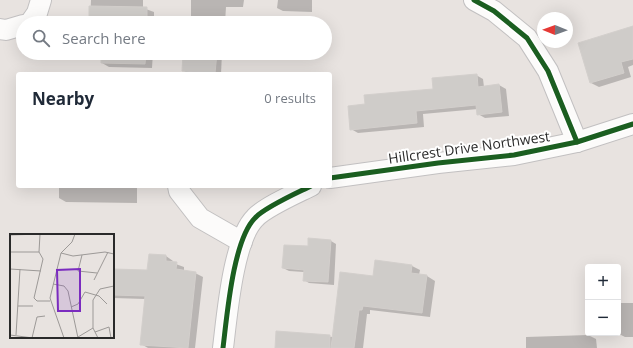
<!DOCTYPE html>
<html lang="en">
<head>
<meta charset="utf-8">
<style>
  body { margin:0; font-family:"Open Sans",sans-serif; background:#f6f6f7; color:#1f2937 }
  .controls { position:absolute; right:12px; bottom:12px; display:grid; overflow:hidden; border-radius:4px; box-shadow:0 4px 16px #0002 }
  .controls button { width:36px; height:36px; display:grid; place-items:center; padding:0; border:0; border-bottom:1px solid #e0e1e3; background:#fff; color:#1f2937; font:20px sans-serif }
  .compass { position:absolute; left:537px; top:12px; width:36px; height:36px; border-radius:50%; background:#fff; box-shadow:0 4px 16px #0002; rotate:271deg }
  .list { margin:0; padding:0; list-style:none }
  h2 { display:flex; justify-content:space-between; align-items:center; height:52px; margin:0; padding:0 16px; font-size:17px }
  h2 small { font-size:13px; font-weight:400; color:#747a83 }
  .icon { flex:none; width:22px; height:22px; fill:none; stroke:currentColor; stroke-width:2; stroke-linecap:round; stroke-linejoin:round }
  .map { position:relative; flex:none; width:633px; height:348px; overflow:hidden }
  .search { position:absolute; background:#fff; box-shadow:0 4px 16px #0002; left:16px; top:16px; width:316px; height:44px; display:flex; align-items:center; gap:10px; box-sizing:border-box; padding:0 14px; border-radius:22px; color:#747a83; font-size:15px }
  .panel { position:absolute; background:#fff; box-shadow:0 4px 16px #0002; left:16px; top:72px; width:316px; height:116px; border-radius:4px }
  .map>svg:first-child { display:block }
  .shadow { fill:#0003 }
  .building { fill:#cfccc9; stroke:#d3cfcc }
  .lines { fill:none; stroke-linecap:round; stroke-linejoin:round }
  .street-casing { stroke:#c2c0c1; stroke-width:22 }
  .street { stroke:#fcfbfa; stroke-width:20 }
  .cycleway-casing { stroke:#fff; stroke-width:8 }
  .cycleway { stroke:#1b5e20; stroke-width:5 }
  .labels { text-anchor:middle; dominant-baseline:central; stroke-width:4; stroke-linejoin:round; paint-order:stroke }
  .street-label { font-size:14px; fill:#2a2a2a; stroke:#fff }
  .inset-road { fill:none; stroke:#9c9997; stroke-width:1 }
  .view { fill:#7b2cbf; fill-opacity:0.15; stroke:#7b2cbf; stroke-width:2 }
  .inset-edge { fill:none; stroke:#2a2a2a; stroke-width:2 }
</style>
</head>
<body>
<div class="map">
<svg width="633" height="348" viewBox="0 0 633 348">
  <rect width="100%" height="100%" fill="#e8e3e0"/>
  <g class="shadow">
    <polygon points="91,0 143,0 143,8 154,12 154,23 90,23"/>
    <polygon points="191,0 244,0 243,7 226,7 225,23 191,23"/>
    <polygon points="278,0 312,0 312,12 283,11 277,8"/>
    <polygon points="633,28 633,65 628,67 631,77 599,87 591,83"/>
    <polygon points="102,53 153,53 152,68 109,67 102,63"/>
    <polygon points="184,53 222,53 221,74 189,74 183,70"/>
    <polygon points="476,75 483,79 484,87 499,85 506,89 509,116 485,118 478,114 478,109 423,114 424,127 358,133 351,129 366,105 434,90"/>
    <polygon points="59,186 137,186 137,203 66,202 59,198"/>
    <polygon points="331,241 336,244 334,285 309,283 304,280 304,272 289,271 283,268 308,247"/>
    <polygon points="166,256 173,261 173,263 184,267 184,271 195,273 203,277 195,348 148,348 141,344 145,299 113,298 113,270 148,271"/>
    <polygon points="412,266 420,270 419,275 427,276 435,281 430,317 370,310 370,314 367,314 363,348 276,348 277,332 333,337 374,277"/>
    <polygon points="618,303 633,303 633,337 625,337 619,334"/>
    <polygon points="588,335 596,339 597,348 526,348 526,337"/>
  </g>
  <g class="building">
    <polygon points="89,6 147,7 147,23 89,23"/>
    <polygon points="633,26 633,59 621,62 624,73 590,83 578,43"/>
    <polygon points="101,53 146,53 145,64 101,63"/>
    <polygon points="183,53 217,53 215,73 182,71"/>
    <polygon points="477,74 478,87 499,84 502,112 477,115 476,105 416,111 417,123 350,130 348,106 365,104 364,95 433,89 432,78"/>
    <polygon points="308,238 331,240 328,282 303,281 304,270 282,268 284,245 308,246"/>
    <polygon points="149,254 166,255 166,261 177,262 176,269 196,272 188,348 140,345 145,296 113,295 113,269 147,270"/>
    <polygon points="375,260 412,265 411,273 427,275 422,313 363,306 362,310 359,310 354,348 331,348 340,272 373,276"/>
    <polygon points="276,331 330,335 330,348 275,348"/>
  </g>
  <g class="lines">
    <defs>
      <g id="street">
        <polyline points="474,0 494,11 527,38 548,71 577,142"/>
        <polyline points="30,23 37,13 41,0"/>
        <polyline points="0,29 6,30 23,25"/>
        <polyline points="330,178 438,163 514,155 577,142 633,124"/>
        <polyline points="178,186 179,191 200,218 242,242"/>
        <path d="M223 348C227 316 233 240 255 218 265 207 297 193 311 186"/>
      </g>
    </defs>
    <use href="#street" class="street-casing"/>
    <use href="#street" class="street"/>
    <defs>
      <g id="cycleway">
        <polyline points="474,0 494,11 527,38 548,71 577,142"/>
        <polyline points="330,178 438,163 514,155 577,142 633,124"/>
        <path d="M223 348C227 316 233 240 255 218 265 207 297 193 311 186"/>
      </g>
    </defs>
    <use href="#cycleway" class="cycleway-casing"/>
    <use href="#cycleway" class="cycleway"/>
  </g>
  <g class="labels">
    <g class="street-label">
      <text transform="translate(469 147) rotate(-8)">Hillcrest Drive Northwest</text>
    </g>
  </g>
  <g transform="translate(10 234)">
    <rect width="104" height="104" fill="#e8e3e0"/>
    <path class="inset-road" d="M0 1 30 0 29 18M0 18H29M29 18 33 25 24 64 27 67H40M51 19 63 22 95 18 104 20M72 21 68 37 87 39M0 35 31 37M84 46 98 18M43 50 54 52 58 57 68 104M8 72H23M61 73 68 70 75 58 89 62 97 70M85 98 99 93 101 104M0 101 23 104M6 101 10 35M68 103 83 94M22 104 27 83 35 82M54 104 40 64 51 19 62 8 65 0M88 104 83 94V66L90 55 104 52"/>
    <path class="view" d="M70 35V77H48L47 36Z"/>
    <rect width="104" height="104" class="inset-edge"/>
  </g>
</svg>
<div class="controls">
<button>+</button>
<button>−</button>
</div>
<svg class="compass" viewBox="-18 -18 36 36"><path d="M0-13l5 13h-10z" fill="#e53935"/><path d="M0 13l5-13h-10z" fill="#747a83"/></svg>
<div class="search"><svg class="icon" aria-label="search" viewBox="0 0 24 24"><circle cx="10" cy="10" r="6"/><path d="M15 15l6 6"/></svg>Search here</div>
<section class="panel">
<h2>Nearby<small>0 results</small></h2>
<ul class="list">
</ul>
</section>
</div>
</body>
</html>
